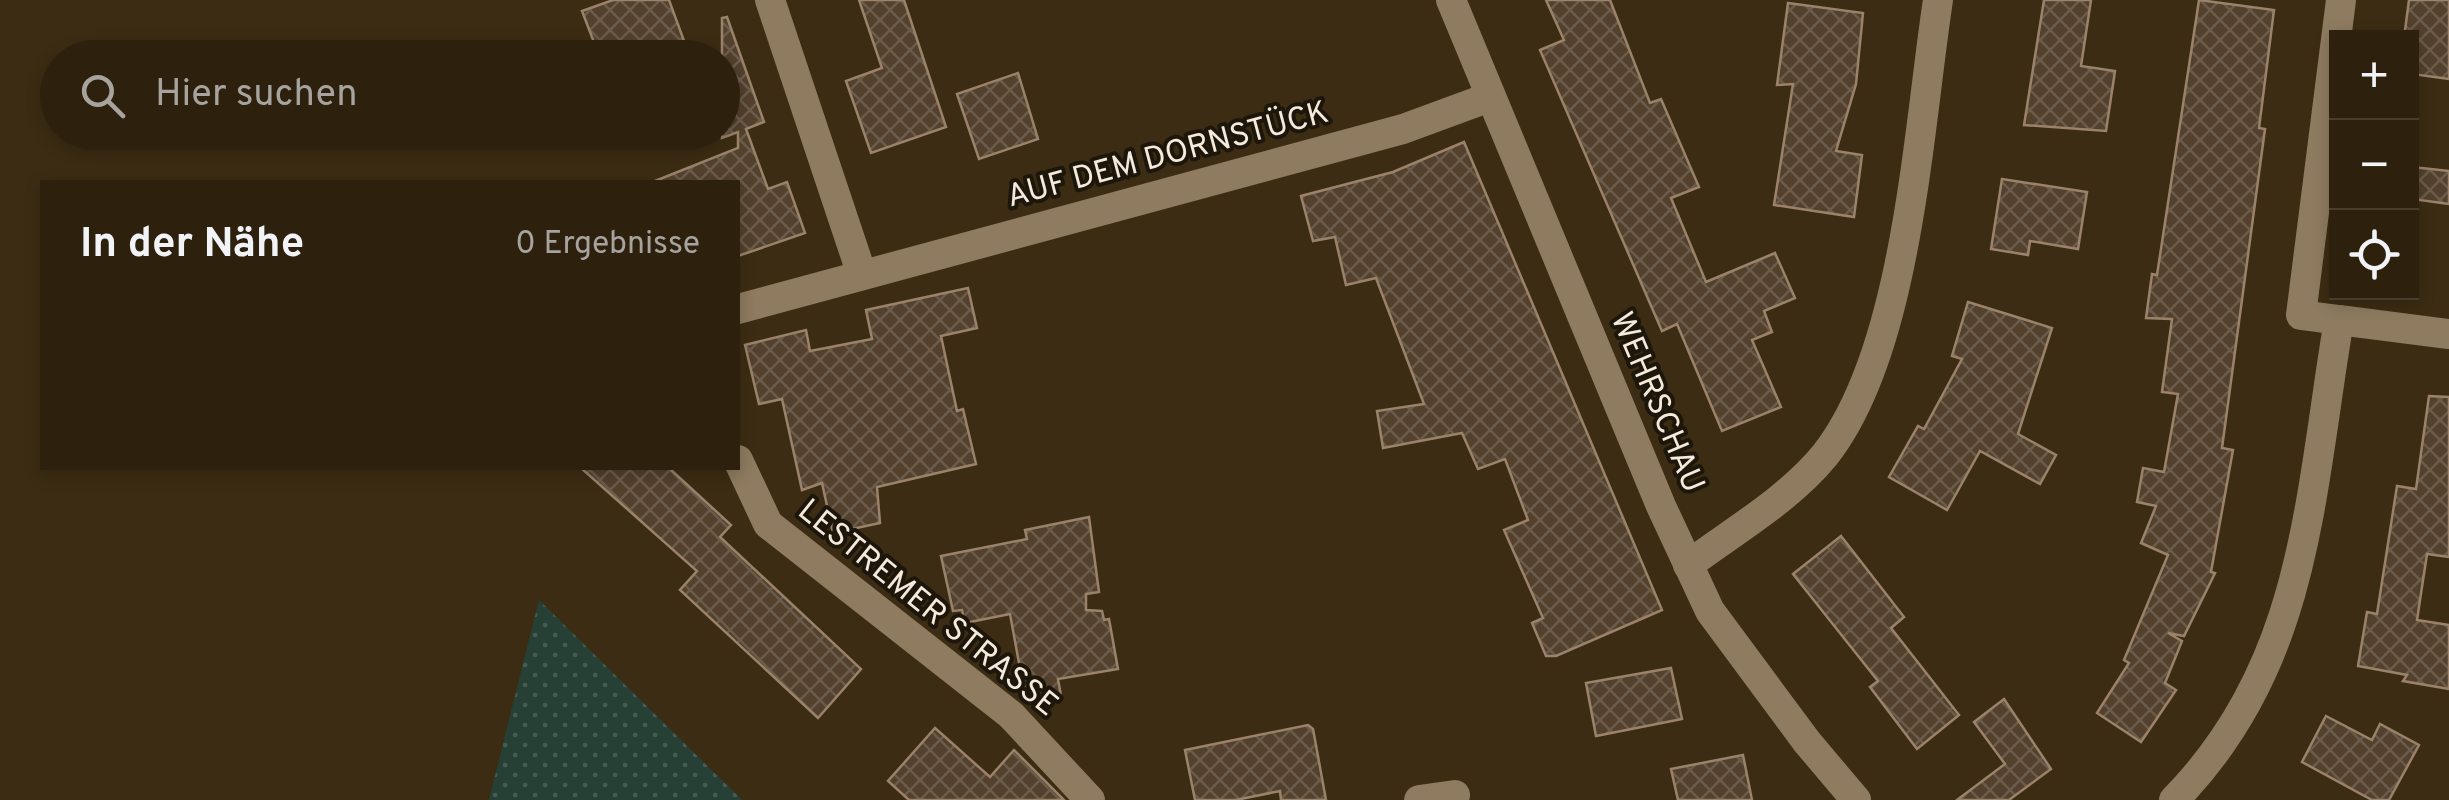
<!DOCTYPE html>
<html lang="de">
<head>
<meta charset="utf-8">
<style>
  body { margin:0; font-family:Overpass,sans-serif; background:#352917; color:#f1f3f6 }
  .controls { position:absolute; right:30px; top:30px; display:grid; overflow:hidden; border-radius:0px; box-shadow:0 5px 15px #0003 }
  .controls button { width:90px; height:90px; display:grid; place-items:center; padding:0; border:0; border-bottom:2px solid #483e2e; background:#2d210e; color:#f1f3f6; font:50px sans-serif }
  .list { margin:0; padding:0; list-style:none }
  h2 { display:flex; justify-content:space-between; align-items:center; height:130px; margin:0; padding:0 40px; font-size:42px }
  h2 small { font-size:32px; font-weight:400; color:#a7a39e }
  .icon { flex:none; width:55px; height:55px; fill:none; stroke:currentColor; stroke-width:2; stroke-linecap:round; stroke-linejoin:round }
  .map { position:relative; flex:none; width:2449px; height:800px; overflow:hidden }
  .search { position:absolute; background:#2d210e; box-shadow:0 5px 15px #0003; left:40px; top:40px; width:700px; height:110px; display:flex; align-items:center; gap:25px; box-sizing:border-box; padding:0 35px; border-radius:55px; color:#a7a39e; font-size:38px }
  .panel { position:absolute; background:#2d210e; box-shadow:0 5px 15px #0003; left:40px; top:180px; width:700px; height:290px; border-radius:0px }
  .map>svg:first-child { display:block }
  .grass { fill:url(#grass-dots) }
  .building { fill:url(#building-cross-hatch); stroke:#9b826a; stroke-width:2.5 }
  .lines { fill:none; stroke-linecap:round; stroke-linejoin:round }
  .minor { stroke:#8e7b60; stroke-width:30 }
  .labels { text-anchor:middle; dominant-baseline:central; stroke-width:8; stroke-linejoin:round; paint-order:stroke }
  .street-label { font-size:32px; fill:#f5eadb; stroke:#1d160b }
</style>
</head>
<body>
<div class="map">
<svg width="2449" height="800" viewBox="0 0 2449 800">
  <defs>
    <pattern id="grass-dots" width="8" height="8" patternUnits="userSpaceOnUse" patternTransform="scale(2.5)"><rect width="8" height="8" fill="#264035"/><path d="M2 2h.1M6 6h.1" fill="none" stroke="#465c52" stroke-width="1.8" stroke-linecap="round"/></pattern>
    <pattern id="building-cross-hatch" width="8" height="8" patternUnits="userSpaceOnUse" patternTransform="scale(2.5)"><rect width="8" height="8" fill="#53402d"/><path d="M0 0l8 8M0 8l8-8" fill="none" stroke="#6c5c4b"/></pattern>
  </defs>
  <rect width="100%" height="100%" fill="#3c2c13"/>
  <polygon class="grass" points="539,600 742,800 489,800"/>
  <g class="building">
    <polygon points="613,0 669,0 687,49 663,58 600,58 582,11"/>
    <polygon points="859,0 904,0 946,127 871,153 846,81 882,68"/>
    <polygon points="1546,0 1610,0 1650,103 1661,99 1699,187 1671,198 1706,282 1775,253 1795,298 1764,311 1772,332 1752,340 1781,407 1722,431 1677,324 1662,331 1540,50 1564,40"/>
    <polygon points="2044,0 2091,0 2081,66 2115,71 2106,131 2024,125"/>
    <polygon points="2199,0 2274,10 2259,128 2265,129 2222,448 2233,450 2211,572 2215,573 2184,636 2168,633 2182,641 2165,683 2176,690 2141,742 2097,713 2129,663 2124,660 2168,555 2141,543 2156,506 2137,502 2143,468 2164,472 2178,394 2162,392 2172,319 2146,318 2152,274 2157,275"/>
    <polygon points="2409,0 2449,0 2449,79 2412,74 2412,38 2404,38"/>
    <polygon points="1788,3 1863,13 1856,84 1836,151 1862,155 1854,217 1774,205 1793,84 1777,85"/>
    <polygon points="727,17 764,122 746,129 768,189 787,182 805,233 738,256 738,182 655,181 738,148 738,132 722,138 722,18"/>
    <polygon points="1018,73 1038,139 979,159 957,94"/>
    <polygon points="1464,142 1662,610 1556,656 1546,656 1532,623 1543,618 1504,530 1528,520 1505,459 1478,469 1462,433 1383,448 1377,411 1424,404 1376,278 1346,285 1335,237 1313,241 1301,196 1393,172"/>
    <polygon points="2412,167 2449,171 2449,204 2412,199"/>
    <polygon points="2002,179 2087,192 2078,249 2030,241 2028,255 1991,249"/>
    <polygon points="968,288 977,328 941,336 957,411 963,409 976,464 877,487 880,523 833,533 822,483 802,490 782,399 759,404 745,345 806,330 810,351 872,339 866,310"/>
    <polygon points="1968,302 2052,328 2018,434 2056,455 2040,484 1980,451 1947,510 1889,477 1918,426 1924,429 1962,359 1952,356"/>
    <polygon points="2429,396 2449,397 2449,557 2427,554 2417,620 2449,625 2449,689 2403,681 2407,675 2358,666 2367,612 2377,614 2397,486 2416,489"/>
    <polygon points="581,468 669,468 731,525 720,537 861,669 818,718 680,590 697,571"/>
    <polygon points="1089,517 1099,592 1086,594 1086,610 1102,611 1104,620 1109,619 1118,669 1058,679 1061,696 1026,701 1010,614 965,623 962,610 953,611 941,556 1027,539 1025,530"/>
    <polygon points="1841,536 1904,617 1891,628 1959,715 1917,749 1870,687 1878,681 1793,574"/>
    <polygon points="1671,668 1682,719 1596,736 1586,683"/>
    <polygon points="2004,699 2051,769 2009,800 1957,800 2005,764 1974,722"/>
    <polygon points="2326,716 2372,740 2380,724 2419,745 2389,800 2372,800 2302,762"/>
    <polygon points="1308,725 1313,729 1326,800 1281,800 1280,791 1236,800 1195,800 1185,750"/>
    <polygon points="935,728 990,777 1014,750 1064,800 909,800 888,781"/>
    <polygon points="1743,755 1752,800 1678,800 1671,769"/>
  </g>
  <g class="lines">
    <g class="minor">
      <polyline points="770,0 862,275"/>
      <polyline points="1451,0 1661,506 1710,611 1807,742 1856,800"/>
      <polyline points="738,309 1403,129 1490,97"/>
      <polyline points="2339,320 2449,334"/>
      <polyline points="738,460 768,524 1011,715 1090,800"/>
      <path d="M1688 565C1734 531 1789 499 1825 455 1907 351 1918 131 1938 0"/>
      <polyline points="1419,800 1455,795"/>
      <path d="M2174 800C2307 665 2309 498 2339 320L2301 315 2341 0"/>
    </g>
  </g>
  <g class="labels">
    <g class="street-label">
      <text transform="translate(1168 156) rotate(-15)">AUF DEM DORNSTÜCK</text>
      <text transform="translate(1656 403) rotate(67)">WEHRSCHAU</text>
      <text transform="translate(927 609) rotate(39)">LESTREMER STRASSE</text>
    </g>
  </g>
</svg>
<div class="controls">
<button>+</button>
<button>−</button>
<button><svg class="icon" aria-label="locate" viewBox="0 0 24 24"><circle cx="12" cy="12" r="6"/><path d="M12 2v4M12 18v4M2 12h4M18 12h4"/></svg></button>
</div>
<div class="search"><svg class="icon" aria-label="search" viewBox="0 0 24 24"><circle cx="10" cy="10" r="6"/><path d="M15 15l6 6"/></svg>Hier suchen</div>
<section class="panel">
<h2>In der Nähe<small>0 Ergebnisse</small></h2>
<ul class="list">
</ul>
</section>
</div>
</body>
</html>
